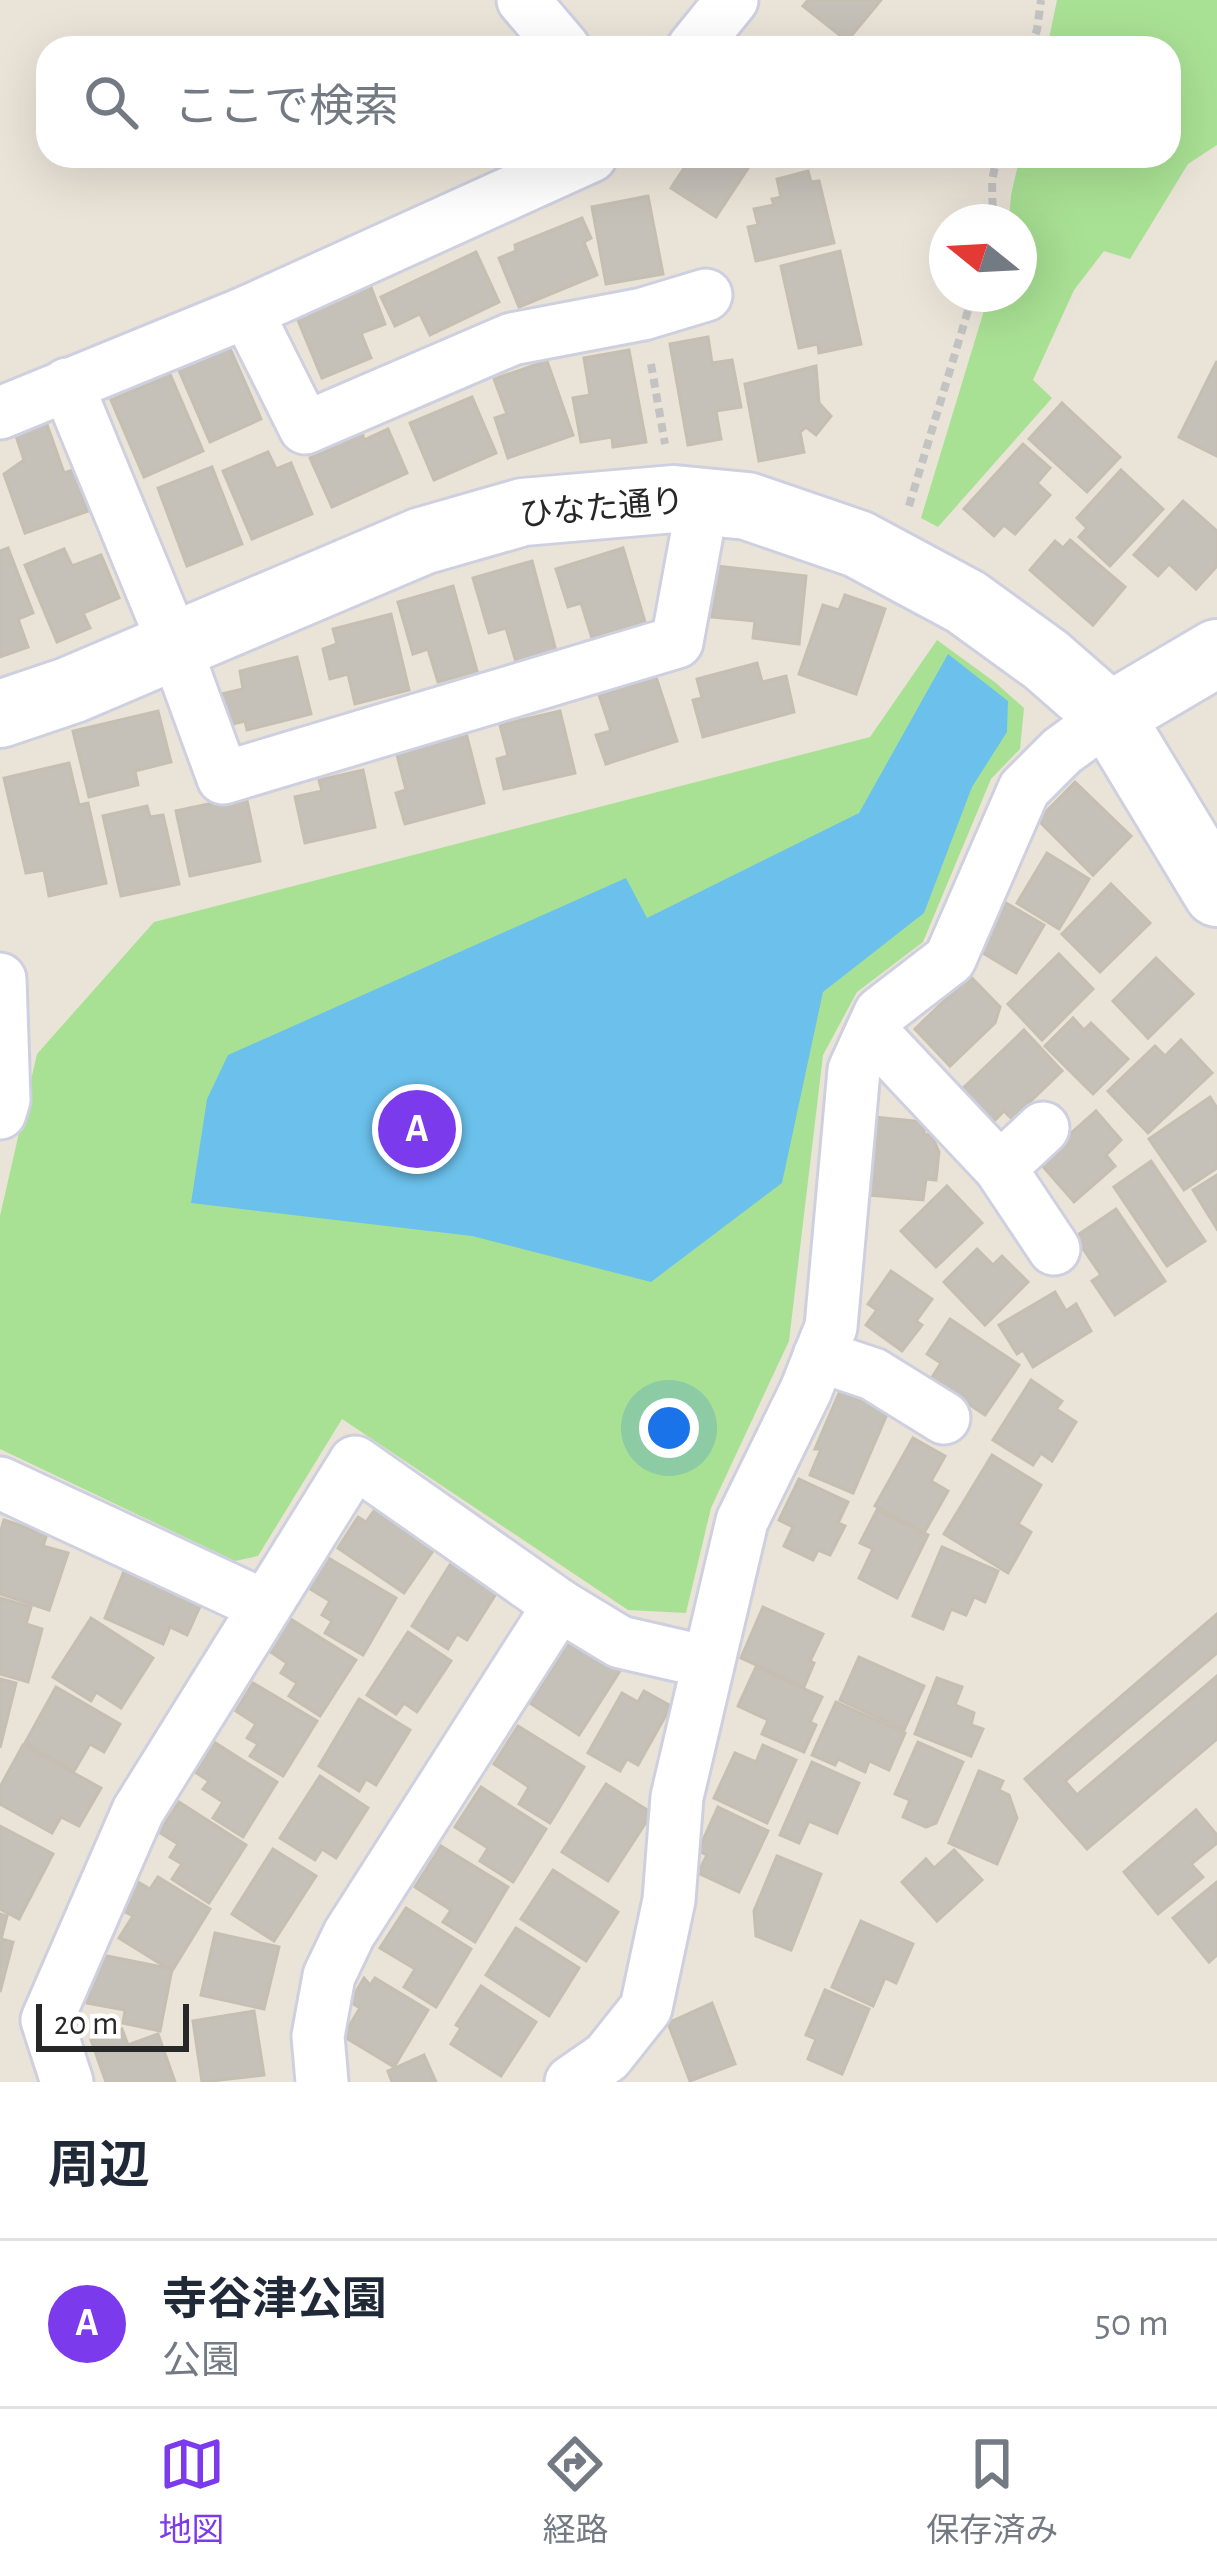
<!DOCTYPE html>
<html lang="ja">
<head>
<meta charset="utf-8">
<style>
  body { margin:0; font-family:"Alegreya Sans","Noto Sans JP",sans-serif; background:#f2f2f3; color:#1f2937 }
  .compass { position:absolute; left:929px; top:204px; width:108px; height:108px; border-radius:50%; background:#fff; box-shadow:0 12px 48px #0002; rotate:288deg }
  .scale { position:absolute; left:36px; bottom:30px; width:153px; box-sizing:border-box; padding-left:12px; border:6px solid #272727; border-top:0; font-size:33px; line-height:42px; white-space:nowrap; color:#272727; -webkit-text-stroke:9px #fff; paint-order:stroke }
  .you { position:absolute; left:669px; top:1428px; width:42px; height:42px; margin:-30px; border:9px solid #fff; border-radius:50%; background:#1a73e8; box-shadow:0 0 0 18px #1a73e833 }
  .badge { display:grid; place-items:center; width:78px; height:78px; border-radius:50%; background:#7c3aed; color:#fff; font-size:39px; font-weight:700 }
  .pin { position:absolute; translate:-50% -50%; border:6px solid #fff; box-shadow:0 3px 12px #0006 }
  .list { margin:0; padding:0; list-style:none }
  h2 { display:flex; justify-content:space-between; align-items:center; height:156px; margin:0; padding:0 48px; font-size:51px }
  h2 small { font-size:39px; font-weight:400; color:#747a83 }
  .list li { display:grid; grid-template-columns:78px 1fr auto; gap:36px; align-items:center; box-sizing:border-box; height:168px; padding:0 48px; border-top:3px solid #e0e1e3 }
  .list b { display:block; font-size:45px; white-space:nowrap }
  .list p { margin:0; font-size:39px; white-space:nowrap; color:#747a83 }
  .list em { font-size:39px; font-style:normal; color:#747a83 }
  .icon { flex:none; width:66px; height:66px; fill:none; stroke:currentColor; stroke-width:2; stroke-linecap:round; stroke-linejoin:round }
  .map { position:relative; flex:none; width:1217px; height:2082px; overflow:hidden }
  .search { position:absolute; background:#fff; box-shadow:0 12px 48px #0002; left:36px; right:36px; top:36px; height:132px; display:flex; align-items:center; gap:30px; box-sizing:border-box; padding:0 42px; border-radius:36px; color:#747a83; font-size:45px }
  .sheet { height:324px; background:#fff }
  nav { display:flex; justify-content:space-around; align-items:center; box-sizing:border-box; height:168px; border-top:3px solid #e0e1e3; background:#fff; font-size:33px; color:#747a83 }
  nav a { display:grid; justify-items:center; gap:6px }
  nav .on { color:#7c3aed }
  .map>svg:first-child { display:block }
  .green { fill:#a9e194 }
  .water { fill:#6bc1ec }
  .building { fill:#c5c0b8; stroke:#c5bfb2; stroke-width:3 }
  .lines { fill:none; stroke-linecap:round; stroke-linejoin:round }
  .minor-casing { stroke:#ced0e0; stroke-width:57 }
  .tertiary-casing { stroke:#ced0e0; stroke-width:72 }
  .path { stroke:#c3c3c3; stroke-width:8; stroke-dasharray:9 6; stroke-linecap:butt }
  .minor { stroke:#fff; stroke-width:51 }
  .tertiary { stroke:#fff; stroke-width:66 }
  .labels { text-anchor:middle; dominant-baseline:central; stroke-width:10; stroke-linejoin:round; paint-order:stroke }
  .street-label { font-size:33px; fill:#272727; stroke:#fff }
</style>
</head>
<body>
<div class="map">
<svg width="1217" height="2082" viewBox="0 0 1217 2082">
  <rect width="100%" height="100%" fill="#eae3d8"/>
  <g class="green">
    <polygon points="1057,0 1217,0 1217,145 1188,164 1130,259 1104,251 1074,290 1033,380 1052,398 938,527 921,518 989,294 1019,294 1019,222 1009,222 1011,195 1020,156 1169,156 1169,48 1047,48"/>
    <polygon points="937,640 996,683 1024,708 1020,749 991,779 923,942 857,992 823,1055 789,1341 711,1508 686,1613 628,1610 342,1419 258,1556 235,1561 0,1449 0,1216 37,1054 154,922 870,737"/>
  </g>
  <polygon class="water" points="948,654 1008,701 1007,732 972,787 924,913 823,992 782,1183 651,1282 472,1236 191,1203 207,1099 228,1055 626,878 647,918 859,813"/>
  <g class="building">
    <polygon points="808,0 881,0 847,41 803,6"/>
    <polygon points="692,156 756,156 716,217 671,188"/>
    <polygon points="808,171 811,182 819,181 834,243 756,261 748,227 758,225 754,209 774,205 772,199 781,197 777,179"/>
    <polygon points="648,196 663,274 606,284 592,207"/>
    <polygon points="582,218 591,238 584,242 597,275 519,307 499,258 516,251 515,245"/>
    <polygon points="840,251 861,344 819,353 818,344 799,348 781,266"/>
    <polygon points="476,252 499,302 430,335 420,314 395,326 381,297"/>
    <polygon points="369,282 385,324 361,333 371,358 322,378 295,313"/>
    <polygon points="708,337 712,363 732,360 741,407 716,411 721,439 688,445 670,344"/>
    <polygon points="229,346 261,419 210,442 178,368"/>
    <polygon points="629,350 646,442 613,447 612,437 581,442 573,398 590,395 584,358"/>
    <polygon points="547,361 573,435 508,458 495,418 507,414 494,379"/>
    <polygon points="1217,361 1217,456 1179,437"/>
    <polygon points="816,366 819,403 831,416 816,435 806,427 800,432 804,452 759,461 745,384"/>
    <polygon points="170,374 203,451 144,477 111,400"/>
    <polygon points="472,397 496,453 434,480 410,423"/>
    <polygon points="1062,403 1120,457 1087,492 1029,439"/>
    <polygon points="45,419 64,473 73,470 88,511 25,533 4,474 24,460 14,430"/>
    <polygon points="388,429 407,473 332,507 310,458 362,432 364,440"/>
    <polygon points="1023,444 1050,468 1037,483 1050,495 1015,534 1004,525 994,536 964,509"/>
    <polygon points="268,452 276,469 291,463 312,514 252,539 223,471"/>
    <polygon points="212,467 242,544 187,566 158,488"/>
    <polygon points="1121,470 1163,509 1110,566 1079,537 1087,528 1077,518"/>
    <polygon points="1183,501 1217,531 1217,566 1196,589 1169,564 1158,576 1134,555"/>
    <polygon points="1070,540 1125,587 1093,625 1030,570 1055,541 1063,548"/>
    <polygon points="8,548 33,613 18,619 28,647 0,657 0,551"/>
    <polygon points="623,548 645,622 592,638 581,603 568,607 556,569"/>
    <polygon points="64,549 72,566 101,555 119,598 83,613 90,628 57,642 25,565"/>
    <polygon points="532,561 556,651 516,662 506,628 489,633 473,578"/>
    <polygon points="716,566 806,576 799,644 753,638 755,621 711,617"/>
    <polygon points="453,586 477,671 438,682 428,649 413,654 398,602"/>
    <polygon points="845,595 885,609 856,694 799,674 823,605 839,610"/>
    <polygon points="391,614 409,690 355,704 348,674 330,679 323,649 337,644 333,629"/>
    <polygon points="297,657 311,714 247,730 245,721 229,725 221,694 243,689 240,671"/>
    <polygon points="757,663 762,682 786,676 794,712 703,737 693,700 702,698 697,679"/>
    <polygon points="656,677 677,741 606,764 596,735 611,731 599,695"/>
    <polygon points="158,711 171,762 135,771 138,785 89,797 73,731"/>
    <polygon points="560,711 575,773 504,789 497,759 508,756 500,725"/>
    <polygon points="465,729 484,803 405,824 396,793 406,790 395,747"/>
    <polygon points="69,763 79,805 88,803 106,883 49,896 44,870 26,873 4,778"/>
    <polygon points="363,770 375,827 305,843 295,797 322,791 319,780"/>
    <polygon points="1075,782 1131,836 1093,875 1038,820"/>
    <polygon points="246,796 260,861 190,876 176,811"/>
    <polygon points="147,806 150,817 163,815 179,884 121,896 103,816"/>
    <polygon points="1047,853 1089,879 1059,929 1017,903"/>
    <polygon points="1111,884 1150,923 1100,972 1062,934"/>
    <polygon points="1006,903 1044,925 1016,973 978,950"/>
    <polygon points="1059,954 1093,989 1042,1040 1008,1004"/>
    <polygon points="1156,958 1193,994 1148,1038 1113,1001"/>
    <polygon points="970,976 1000,1007 995,1023 950,1066 915,1029"/>
    <polygon points="1073,1018 1084,1030 1091,1023 1128,1059 1093,1094 1045,1046"/>
    <polygon points="1024,1030 1062,1071 1012,1119 1004,1111 990,1125 959,1092"/>
    <polygon points="1181,1040 1212,1073 1148,1133 1108,1091 1155,1046 1165,1056"/>
    <polygon points="1210,1097 1217,1108 1217,1168 1184,1190 1149,1139"/>
    <polygon points="1096,1111 1121,1140 1106,1155 1115,1166 1074,1202 1039,1162"/>
    <polygon points="874,1117 925,1122 924,1135 931,1134 939,1152 936,1180 926,1179 923,1200 867,1195"/>
    <polygon points="1151,1161 1205,1241 1167,1266 1114,1187"/>
    <polygon points="1217,1175 1217,1229 1193,1190"/>
    <polygon points="947,1186 982,1223 936,1267 901,1231"/>
    <polygon points="1116,1209 1165,1281 1115,1315 1092,1281 1101,1275 1075,1237"/>
    <polygon points="977,1249 993,1265 1002,1256 1028,1282 985,1325 944,1282"/>
    <polygon points="891,1271 932,1299 916,1321 922,1325 902,1351 866,1325 877,1310 868,1304"/>
    <polygon points="1055,1292 1066,1311 1076,1304 1091,1331 1033,1367 1023,1350 1017,1354 999,1325"/>
    <polygon points="950,1319 1019,1365 985,1415 931,1379 941,1363 927,1354"/>
    <polygon points="1031,1380 1062,1401 1056,1409 1076,1422 1052,1461 1041,1453 1033,1465 993,1440"/>
    <polygon points="840,1391 888,1412 853,1493 810,1475 821,1449 815,1449"/>
    <polygon points="913,1438 945,1456 931,1481 948,1491 924,1533 875,1506"/>
    <polygon points="992,1455 1041,1485 1018,1524 1031,1532 1008,1573 944,1534"/>
    <polygon points="799,1479 848,1502 838,1523 845,1526 830,1555 818,1550 813,1560 784,1546 793,1527 779,1520"/>
    <polygon points="376,1508 435,1548 404,1593 338,1548 358,1517 366,1522"/>
    <polygon points="877,1510 928,1535 897,1598 859,1578 873,1549 860,1543"/>
    <polygon points="4,1520 47,1534 43,1546 68,1553 49,1610 0,1594 0,1533"/>
    <polygon points="942,1547 998,1571 985,1602 974,1597 966,1615 951,1609 943,1629 913,1616"/>
    <polygon points="325,1556 396,1598 363,1655 325,1633 332,1621 322,1615 330,1601 307,1587"/>
    <polygon points="453,1560 499,1589 467,1640 457,1634 448,1649 412,1626"/>
    <polygon points="125,1569 202,1602 187,1635 170,1627 163,1644 105,1618"/>
    <polygon points="0,1598 31,1607 26,1624 42,1629 28,1682 0,1674"/>
    <polygon points="763,1607 823,1634 810,1661 814,1663 804,1687 741,1658"/>
    <polygon points="1217,1614 1217,1653 1065,1781 1077,1795 1217,1676 1217,1739 1087,1849 1025,1779"/>
    <polygon points="91,1618 153,1658 121,1708 96,1692 91,1701 53,1677"/>
    <polygon points="289,1618 356,1660 320,1716 289,1696 297,1683 281,1673 287,1663 268,1650"/>
    <polygon points="408,1632 451,1661 417,1712 404,1703 396,1714 367,1695"/>
    <polygon points="571,1639 620,1671 579,1735 530,1703"/>
    <polygon points="859,1657 924,1686 904,1730 840,1700"/>
    <polygon points="756,1667 822,1697 810,1722 816,1725 804,1752 762,1734 768,1720 738,1706"/>
    <polygon points="937,1678 962,1687 955,1705 974,1713 971,1725 983,1729 971,1756 915,1734"/>
    <polygon points="0,1679 16,1683 0,1748"/>
    <polygon points="253,1683 317,1721 283,1776 250,1756 258,1744 247,1738 256,1724 236,1711"/>
    <polygon points="56,1687 120,1724 104,1752 90,1744 74,1771 25,1743"/>
    <polygon points="644,1691 671,1706 638,1765 627,1759 620,1771 588,1753 622,1693 638,1702"/>
    <polygon points="359,1699 410,1730 376,1785 366,1779 359,1791 319,1766"/>
    <polygon points="836,1702 905,1733 889,1770 869,1761 865,1772 838,1759 835,1765 812,1755"/>
    <polygon points="518,1726 584,1767 550,1823 519,1804 529,1787 494,1764"/>
    <polygon points="214,1742 277,1782 243,1837 213,1818 223,1802 203,1789 209,1781 195,1772"/>
    <polygon points="918,1742 963,1762 936,1823 926,1827 903,1817 910,1800 895,1794"/>
    <polygon points="23,1745 101,1788 79,1826 61,1817 52,1833 0,1804 0,1787"/>
    <polygon points="763,1745 796,1760 767,1823 714,1798 735,1753 756,1762"/>
    <polygon points="812,1762 859,1783 837,1833 809,1821 799,1843 780,1835"/>
    <polygon points="979,1771 1003,1781 999,1790 1009,1795 1017,1818 997,1864 949,1843"/>
    <polygon points="320,1776 368,1808 336,1858 322,1849 315,1860 280,1838"/>
    <polygon points="606,1784 652,1813 608,1881 562,1852"/>
    <polygon points="481,1787 546,1829 513,1882 480,1861 488,1848 455,1827"/>
    <polygon points="179,1802 246,1845 209,1903 172,1879 182,1864 170,1857 178,1844 159,1832"/>
    <polygon points="718,1807 768,1831 739,1892 698,1873 707,1855 698,1851"/>
    <polygon points="1196,1810 1217,1835 1217,1843 1191,1864 1203,1877 1158,1914 1124,1872"/>
    <polygon points="0,1826 53,1854 19,1919 0,1909"/>
    <polygon points="441,1846 508,1887 475,1942 443,1922 451,1910 415,1887"/>
    <polygon points="273,1849 316,1876 274,1941 232,1914"/>
    <polygon points="954,1850 982,1880 937,1921 902,1882 926,1859 934,1868"/>
    <polygon points="777,1856 821,1874 791,1950 756,1936 754,1911"/>
    <polygon points="553,1870 618,1912 586,1961 521,1919"/>
    <polygon points="158,1877 210,1909 172,1971 119,1938 133,1916 121,1910 138,1882 150,1889"/>
    <polygon points="1217,1882 1217,1955 1209,1962 1173,1918"/>
    <polygon points="406,1908 471,1949 436,2007 404,1987 415,1969 380,1948"/>
    <polygon points="0,1914 7,1916 1,1939 13,1942 0,1992"/>
    <polygon points="861,1921 913,1944 896,1983 885,1978 873,2006 832,1987"/>
    <polygon points="516,1928 579,1968 549,2016 486,1975"/>
    <polygon points="215,1933 279,1947 264,2009 201,1995"/>
    <polygon points="97,1954 172,1969 160,2031 123,2023 125,2010 87,2003"/>
    <polygon points="364,1978 370,1985 375,1978 428,2010 394,2067 343,2036 360,2008 350,2002"/>
    <polygon points="481,1986 536,2022 501,2076 451,2044 461,2028 456,2025"/>
    <polygon points="825,1990 869,2009 842,2074 808,2059 816,2039 806,2035"/>
    <polygon points="712,2003 735,2064 690,2081 668,2023"/>
    <polygon points="254,2011 264,2075 202,2082 193,2021"/>
    <polygon points="122,2029 128,2045 158,2034 175,2082 106,2082 91,2040"/>
    <polygon points="424,2055 436,2082 392,2082 388,2071"/>
  </g>
  <g class="lines">
    <defs>
      <g id="minor">
        <polyline points="523,0 564,48"/>
        <polyline points="693,48 732,0"/>
        <polyline points="247,312 305,428 512,339 643,314 706,295"/>
        <polyline points="67,384 174,644 223,778 677,642 703,501"/>
        <polyline points="0,413 247,312 591,156"/>
        <polyline points="0,979 4,1100 0,1113"/>
        <polyline points="872,1032 1000,1168 1054,1249"/>
        <polyline points="1000,1168 1043,1128"/>
        <polyline points="819,1356 873,1374 944,1418"/>
        <polyline points="0,1483 265,1606"/>
        <polyline points="67,2082 47,2020 138,1811 355,1462 559,1605 620,1642 707,1662"/>
        <polyline points="322,2082 318,2036 329,1976 349,1934 559,1605"/>
        <polyline points="571,2082 607,2057 646,2008 669,1900 677,1797 742,1521 806,1390 831,1327 854,1070 880,1013 950,959 1024,789 1062,751 1110,716"/>
      </g>
      <g id="tertiary">
        <polyline points="1217,653 1110,716 1217,893"/>
        <polyline points="0,714 71,690 422,541 523,512 674,499 747,506 858,544 966,602 1046,660 1110,716"/>
      </g>
    </defs>
    <use href="#minor" class="minor-casing"/>
    <use href="#tertiary" class="tertiary-casing"/>
    <g class="path">
      <polyline points="1030,48 1037,30 1041,0"/>
      <polyline points="993,222 992,181 997,156"/>
      <polyline points="651,364 665,444"/>
      <polyline points="909,506 973,294"/>
    </g>
    <use href="#minor" class="minor"/>
    <use href="#tertiary" class="tertiary"/>
  </g>
  <g class="labels">
    <g class="street-label">
      <text transform="translate(602 509) rotate(-5)">ひなた通り</text>
    </g>
  </g>
</svg>
<svg class="compass" viewBox="-18 -18 36 36"><path d="M0-13l5 13h-10z" fill="#e53935"/><path d="M0 13l5-13h-10z" fill="#747a83"/></svg>
<div class="scale">20 m</div>
<div class="you"></div>
<div class="pin badge" style="left:417px;top:1129px">A</div>
<div class="search"><svg class="icon" aria-label="search" viewBox="0 0 24 24"><circle cx="10" cy="10" r="6"/><path d="M15 15l6 6"/></svg>ここで検索</div>
</div>
<section class="sheet">
<h2>周辺<small></small></h2>
<ul class="list">
<li><span class="badge">A</span><div><b>寺谷津公園</b><p>公園</p></div><em>50 m</em></li>
</ul>
</section>
<nav>
<a class="on"><svg class="icon" aria-label="map" viewBox="0 0 24 24"><path d="M3 6l6-2 6 2 6-2v14l-6 2-6-2-6 2zM9 4v14M15 6v14"/></svg>地図</a>
<a><svg class="icon" aria-label="directions" viewBox="0 0 24 24"><path d="M12 3l9 9-9 9-9-9zM9 14v-3h6M13 9l2 2-2 2"/></svg>経路</a>
<a><svg class="icon" aria-label="saved" viewBox="0 0 24 24"><path d="M7 4h10v16l-5-4-5 4z"/></svg>保存済み</a>
</nav>
</body>
</html>
